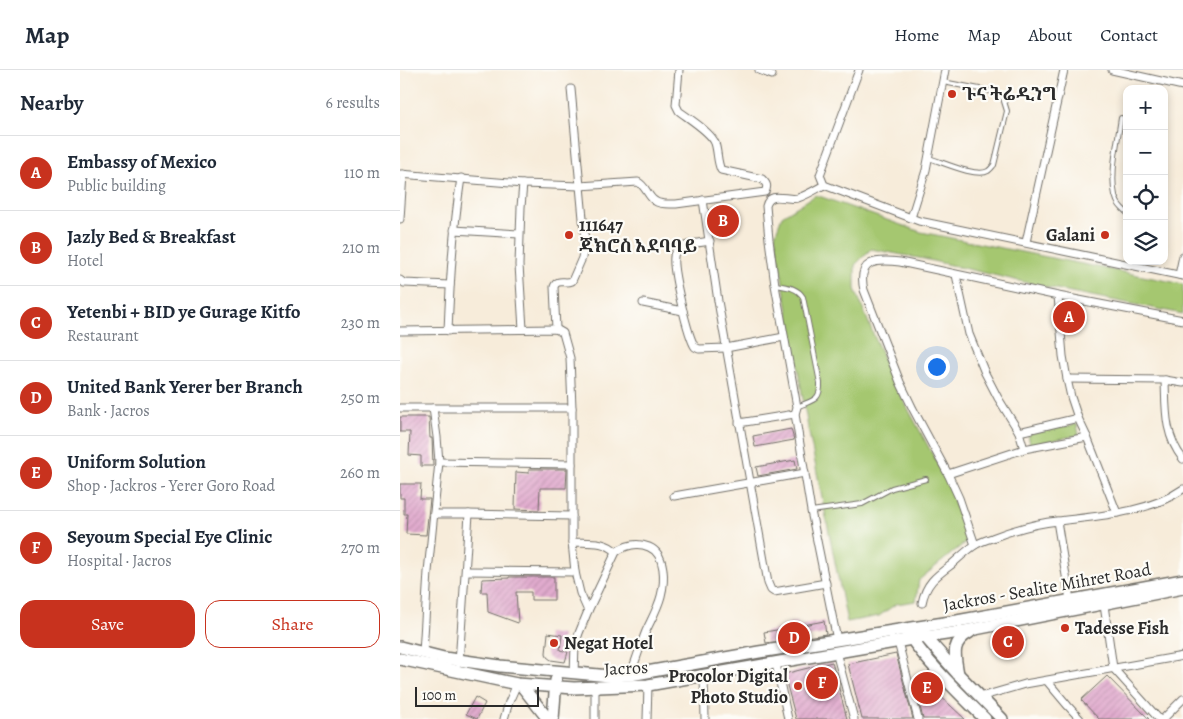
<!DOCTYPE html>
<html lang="en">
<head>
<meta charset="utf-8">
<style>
  body { margin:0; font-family:Alegreya,"Noto Serif Ethiopic",serif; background:#f6f6f7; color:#1f2937 }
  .controls { position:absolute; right:15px; top:15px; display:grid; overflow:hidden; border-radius:10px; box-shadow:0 2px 8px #0003 }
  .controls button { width:45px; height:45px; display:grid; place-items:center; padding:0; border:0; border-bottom:1px solid #e0e1e3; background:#fff; color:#1f2937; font:25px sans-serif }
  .scale { position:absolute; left:15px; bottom:12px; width:124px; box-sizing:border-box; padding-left:5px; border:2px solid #2b2b2b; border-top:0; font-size:14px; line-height:18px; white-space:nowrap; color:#2b2b2b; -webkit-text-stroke:4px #fdfcf7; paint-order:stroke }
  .you { position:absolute; left:536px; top:296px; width:18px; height:18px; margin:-12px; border:4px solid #fff; border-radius:50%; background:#1a73e8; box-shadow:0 0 0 8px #1a73e833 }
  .badge { display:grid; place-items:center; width:32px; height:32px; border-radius:50%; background:#c8321e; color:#fff; font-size:16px; font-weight:700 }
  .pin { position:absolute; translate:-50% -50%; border:2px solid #fff; box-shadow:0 1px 5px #0006 }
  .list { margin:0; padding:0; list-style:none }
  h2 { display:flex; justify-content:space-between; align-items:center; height:65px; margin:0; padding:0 20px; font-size:21px }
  h2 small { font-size:16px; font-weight:400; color:#747a83 }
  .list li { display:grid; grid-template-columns:32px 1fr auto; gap:15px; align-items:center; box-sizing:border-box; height:75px; padding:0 20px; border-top:1px solid #e0e1e3 }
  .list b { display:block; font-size:19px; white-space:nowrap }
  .list p { margin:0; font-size:16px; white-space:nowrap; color:#747a83 }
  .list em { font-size:16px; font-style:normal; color:#747a83 }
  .actions { display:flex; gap:10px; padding:15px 20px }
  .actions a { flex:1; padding:11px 0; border:1px solid #c8321e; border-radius:15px; text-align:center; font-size:18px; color:#c8321e }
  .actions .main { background:#c8321e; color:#fff }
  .icon { flex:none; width:28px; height:28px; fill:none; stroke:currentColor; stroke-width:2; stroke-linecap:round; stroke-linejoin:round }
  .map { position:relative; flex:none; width:783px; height:649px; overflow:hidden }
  header { display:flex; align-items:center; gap:30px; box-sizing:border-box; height:70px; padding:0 25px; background:#fff; border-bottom:1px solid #e0e1e3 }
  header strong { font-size:24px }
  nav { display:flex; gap:28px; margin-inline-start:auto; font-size:18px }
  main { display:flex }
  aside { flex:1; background:#fff }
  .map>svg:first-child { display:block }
  .grass { fill:#a5c770; stroke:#68794e }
  .building { fill:url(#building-hatch) }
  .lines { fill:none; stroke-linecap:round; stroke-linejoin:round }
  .lane-casing { stroke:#726f68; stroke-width:6 }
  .street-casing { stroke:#726f68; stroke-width:9 }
  .primary-casing { stroke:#726f68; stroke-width:14 }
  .lane { stroke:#fff; stroke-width:4 }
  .street { stroke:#fff; stroke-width:7 }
  .primary { stroke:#fff; stroke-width:11 }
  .poi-dot { fill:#c8321e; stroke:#fdfcf7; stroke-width:2 }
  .labels { text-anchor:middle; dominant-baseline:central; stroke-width:4.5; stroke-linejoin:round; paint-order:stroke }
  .poi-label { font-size:18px; font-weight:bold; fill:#2b2b2b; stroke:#fdfcf7; text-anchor:start }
  .street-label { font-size:18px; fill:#2b2b2b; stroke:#fdfcf7 }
</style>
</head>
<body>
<header>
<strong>Map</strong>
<nav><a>Home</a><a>Map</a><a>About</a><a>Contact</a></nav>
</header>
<main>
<aside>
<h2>Nearby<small>6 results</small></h2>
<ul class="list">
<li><span class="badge">A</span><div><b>Embassy of Mexico</b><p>Public building</p></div><em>110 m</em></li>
<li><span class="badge">B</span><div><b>Jazly Bed &amp; Breakfast</b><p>Hotel</p></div><em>210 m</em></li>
<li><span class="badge">C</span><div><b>Yetenbi + BID ye Gurage Kitfo</b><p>Restaurant</p></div><em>230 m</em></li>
<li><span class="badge">D</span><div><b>United Bank Yerer ber Branch</b><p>Bank · Jacros</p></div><em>250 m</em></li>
<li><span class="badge">E</span><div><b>Uniform Solution</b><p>Shop · Jackros - Yerer Goro Road</p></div><em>260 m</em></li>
<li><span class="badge">F</span><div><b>Seyoum Special Eye Clinic</b><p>Hospital · Jacros</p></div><em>270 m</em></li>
</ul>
<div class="actions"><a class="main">Save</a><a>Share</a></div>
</aside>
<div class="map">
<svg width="783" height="649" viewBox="0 0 783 649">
  <defs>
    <pattern id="building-hatch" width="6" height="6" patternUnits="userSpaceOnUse" patternTransform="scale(1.25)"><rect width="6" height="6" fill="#e1abce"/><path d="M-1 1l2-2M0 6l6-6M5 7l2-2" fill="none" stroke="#c193b1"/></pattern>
  </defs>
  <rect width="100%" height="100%" fill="#fdfcf7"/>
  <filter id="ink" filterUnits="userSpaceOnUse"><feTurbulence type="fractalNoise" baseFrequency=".02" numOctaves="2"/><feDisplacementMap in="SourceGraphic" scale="10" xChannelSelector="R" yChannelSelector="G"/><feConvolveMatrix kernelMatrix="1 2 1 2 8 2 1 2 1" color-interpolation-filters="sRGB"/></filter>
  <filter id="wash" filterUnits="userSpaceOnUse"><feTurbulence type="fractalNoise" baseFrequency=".0096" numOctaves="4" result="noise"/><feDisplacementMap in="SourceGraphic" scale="20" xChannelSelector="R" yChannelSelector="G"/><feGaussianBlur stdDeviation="1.12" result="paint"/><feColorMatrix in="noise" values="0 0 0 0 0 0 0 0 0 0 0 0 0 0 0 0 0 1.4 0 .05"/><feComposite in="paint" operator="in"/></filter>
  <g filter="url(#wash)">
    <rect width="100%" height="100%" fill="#f7ecda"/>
    <g class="grass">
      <polygon points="416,125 521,162 783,214 783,244 641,216 524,189 471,179 455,195 455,219 490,305 549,415 567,471 519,510 516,531 496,534 479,546 447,552 408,358 375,165 382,146"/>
      <polygon points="677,354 679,365 630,375 628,363"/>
    </g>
    <g id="blocks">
      <g class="building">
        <polygon points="334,142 336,157 313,161 311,145"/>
        <polygon points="0,347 29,347 30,368 32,368 33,396 21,396 21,386 9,385 10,362 0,362"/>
        <polygon points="391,359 394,370 355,377 353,366"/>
        <polygon points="395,390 397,399 358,406 356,397"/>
        <polygon points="129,399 167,399 166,418 140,418 139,440 115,439 116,402 129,403"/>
        <polygon points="0,414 21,414 20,429 30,429 26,465 6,464 7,444 4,444 4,428 0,428"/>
        <polygon points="109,507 154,507 154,530 131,530 131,522 116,522 118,553 88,542 87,522 81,522 82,509 109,508"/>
        <polygon points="424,551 426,564 366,573 364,562 389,558 388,553 397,552 398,556"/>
        <polygon points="148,563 162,565 160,580 168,582 165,592 151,590 147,587 146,583"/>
        <polygon points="496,584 513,649 462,649 448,594"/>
        <polygon points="432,592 447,649 396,649 384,604"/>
        <polygon points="707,606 749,649 699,649 681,630"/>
        <polygon points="523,610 565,649 523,649 516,619"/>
        <polygon points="75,627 85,633 77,649 66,644"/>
      </g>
    </g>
  </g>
  <g filter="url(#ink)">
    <use href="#blocks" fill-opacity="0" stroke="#726f68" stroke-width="1"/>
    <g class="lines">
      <defs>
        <g id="lane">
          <path d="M721 48C718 70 708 111 717 131 719 136 723 139 727 143"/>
          <path d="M529 88C542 92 577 108 588 101 590 100 593 96 594 95L607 41 603 28 595 22 543 12"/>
          <path d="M375 215C386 217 397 217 403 227L420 313C421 331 412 330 397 337"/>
          <polyline points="411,441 462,434 492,418 526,409"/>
        </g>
        <g id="street">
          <polyline points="359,0 372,5"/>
          <polyline points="459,0 420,105 424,115 519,151 783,206"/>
          <polyline points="712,0 783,16"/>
          <path d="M0 104 123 114 180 116 238 112C246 116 248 127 255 131 260 135 270 134 276 134L365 122C368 116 367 114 362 109L321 100C317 92 318 82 315 73 311 62 288 48 279 41L276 35 279 0"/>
          <path d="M424 115C415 120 407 125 398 128 387 131 370 120 366 136L369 170 375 215 397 337 395 344 411 441 437 570"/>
          <polyline points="303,130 318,231 368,513 371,520 374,522 426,513"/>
          <polyline points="511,148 526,100 545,0"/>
          <polyline points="0,149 3,104"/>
          <polyline points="54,160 119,164"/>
          <path d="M310 171C300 173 284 173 277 181 275 182 274 185 274 187 272 200 288 267 295 277L299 279 326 278 384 267"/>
          <polyline points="626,172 664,0"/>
          <polyline points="556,205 565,246 569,264 585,303 598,328 619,362 624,379"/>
          <polyline points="779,205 783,186"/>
          <polyline points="0,210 4,213 50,215"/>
          <polyline points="658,226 663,286 667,309 671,327 678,348 687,367 717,443"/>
          <polyline points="243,233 283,241"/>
          <polyline points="123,259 119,195 121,137 123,114"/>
          <path d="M156 259 154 217C157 208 165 214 172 211L182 188 185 170 171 19"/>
          <polyline points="0,261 156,259 163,263 170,288 172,338 172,472 175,502 180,523 188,541"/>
          <path d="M48 261C50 210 53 159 61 108"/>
          <polyline points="667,309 765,310 783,313"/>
          <path d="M765 310C766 339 764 365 783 389"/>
          <polyline points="0,338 172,338"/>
          <polyline points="339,353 395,344"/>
          <polyline points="619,362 678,348"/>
          <polyline points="39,392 172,394"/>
          <polyline points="548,404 624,379 687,367"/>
          <polyline points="274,426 405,403"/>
          <polyline points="34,444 69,444 172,446"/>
          <polyline points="657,451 670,530"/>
          <path d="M172 472C188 473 205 470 216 482"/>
          <path d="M575 475 559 428 548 404 513 339 500 312 464 220C457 190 476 189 500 192L658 226 783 250"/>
          <polyline points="66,501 175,502"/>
          <path d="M522 533C526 513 536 506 551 495 559 488 566 481 575 475 580 472 586 470 592 468 613 460 636 453 658 451 698 446 749 443 783 419"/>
          <polyline points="704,535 713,598 759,649"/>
          <polyline points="498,572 518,649"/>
          <polyline points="436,582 454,649"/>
          <polyline points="23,583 28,502 39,392 37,367 33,338"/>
          <polyline points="59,593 69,444"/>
          <polyline points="376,594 388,649"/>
          <path d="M174 604 175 575 179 563 188 541 216 482C226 475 237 472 249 477 266 484 265 511 261 526 258 538 251 550 246 561 240 576 236 591 230 605"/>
          <polyline points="304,606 305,649"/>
          <polyline points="647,611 668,636 680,649"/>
          <polyline points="580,627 625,614 783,586"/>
          <polyline points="104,649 109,632 117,614"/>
          <polyline points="195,649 195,617"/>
          <polyline points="247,649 248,615"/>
          <polyline points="763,649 783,629"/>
        </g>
        <g id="primary">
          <polyline points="522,563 558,604 602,649"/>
          <path d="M509 565C530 596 558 622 585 649"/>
          <polyline points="0,577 44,588 100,596 210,606 230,605 359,582 557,551 783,510"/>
          <polyline points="0,589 117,614 174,618 248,615 512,569 560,562 783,518"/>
          <path d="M558 604C555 586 550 573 570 562"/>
          <polyline points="121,615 148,649"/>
          <polyline points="153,649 156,610"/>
        </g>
      </defs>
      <use href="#lane" class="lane-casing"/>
      <use href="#street" class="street-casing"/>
      <use href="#primary" class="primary-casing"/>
      <use href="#lane" class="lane"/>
      <use href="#street" class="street"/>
      <use href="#primary" class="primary"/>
    </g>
  </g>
  <g class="poi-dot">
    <circle cx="552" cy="24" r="5"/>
    <circle cx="169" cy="165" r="5"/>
    <circle cx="705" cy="165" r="5"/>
    <circle cx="665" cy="558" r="5"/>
    <circle cx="154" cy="573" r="5"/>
    <circle cx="398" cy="616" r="5"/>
  </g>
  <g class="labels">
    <g class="poi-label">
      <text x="562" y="24">ጉና ትሬዲንግ</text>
      <text x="179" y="155">111647<tspan x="179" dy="21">ጃክሮስ አደባባይ</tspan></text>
      <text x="695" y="165" text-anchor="end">Galani</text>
      <text x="675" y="558">Tadesse Fish</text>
      <text x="164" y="573">Negat Hotel</text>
      <text x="388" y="606" text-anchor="end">Procolor Digital<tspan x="388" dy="21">Photo Studio</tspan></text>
    </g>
    <g class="street-label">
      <text transform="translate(647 517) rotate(-10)">Jackros - Sealite Mihret Road</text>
      <text transform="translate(226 598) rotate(-3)">Jacros</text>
    </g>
  </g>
</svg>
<div class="controls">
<button>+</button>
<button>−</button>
<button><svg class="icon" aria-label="locate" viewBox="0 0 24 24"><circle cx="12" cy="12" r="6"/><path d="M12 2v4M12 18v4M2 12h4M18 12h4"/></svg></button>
<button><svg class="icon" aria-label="layers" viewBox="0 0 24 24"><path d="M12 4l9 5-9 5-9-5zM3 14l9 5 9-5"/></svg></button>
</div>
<div class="scale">100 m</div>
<div class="you"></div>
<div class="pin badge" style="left:669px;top:247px">A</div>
<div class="pin badge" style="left:323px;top:151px">B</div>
<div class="pin badge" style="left:608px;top:572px">C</div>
<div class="pin badge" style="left:394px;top:568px">D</div>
<div class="pin badge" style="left:527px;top:618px">E</div>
<div class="pin badge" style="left:422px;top:613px">F</div>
</div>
</main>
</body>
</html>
